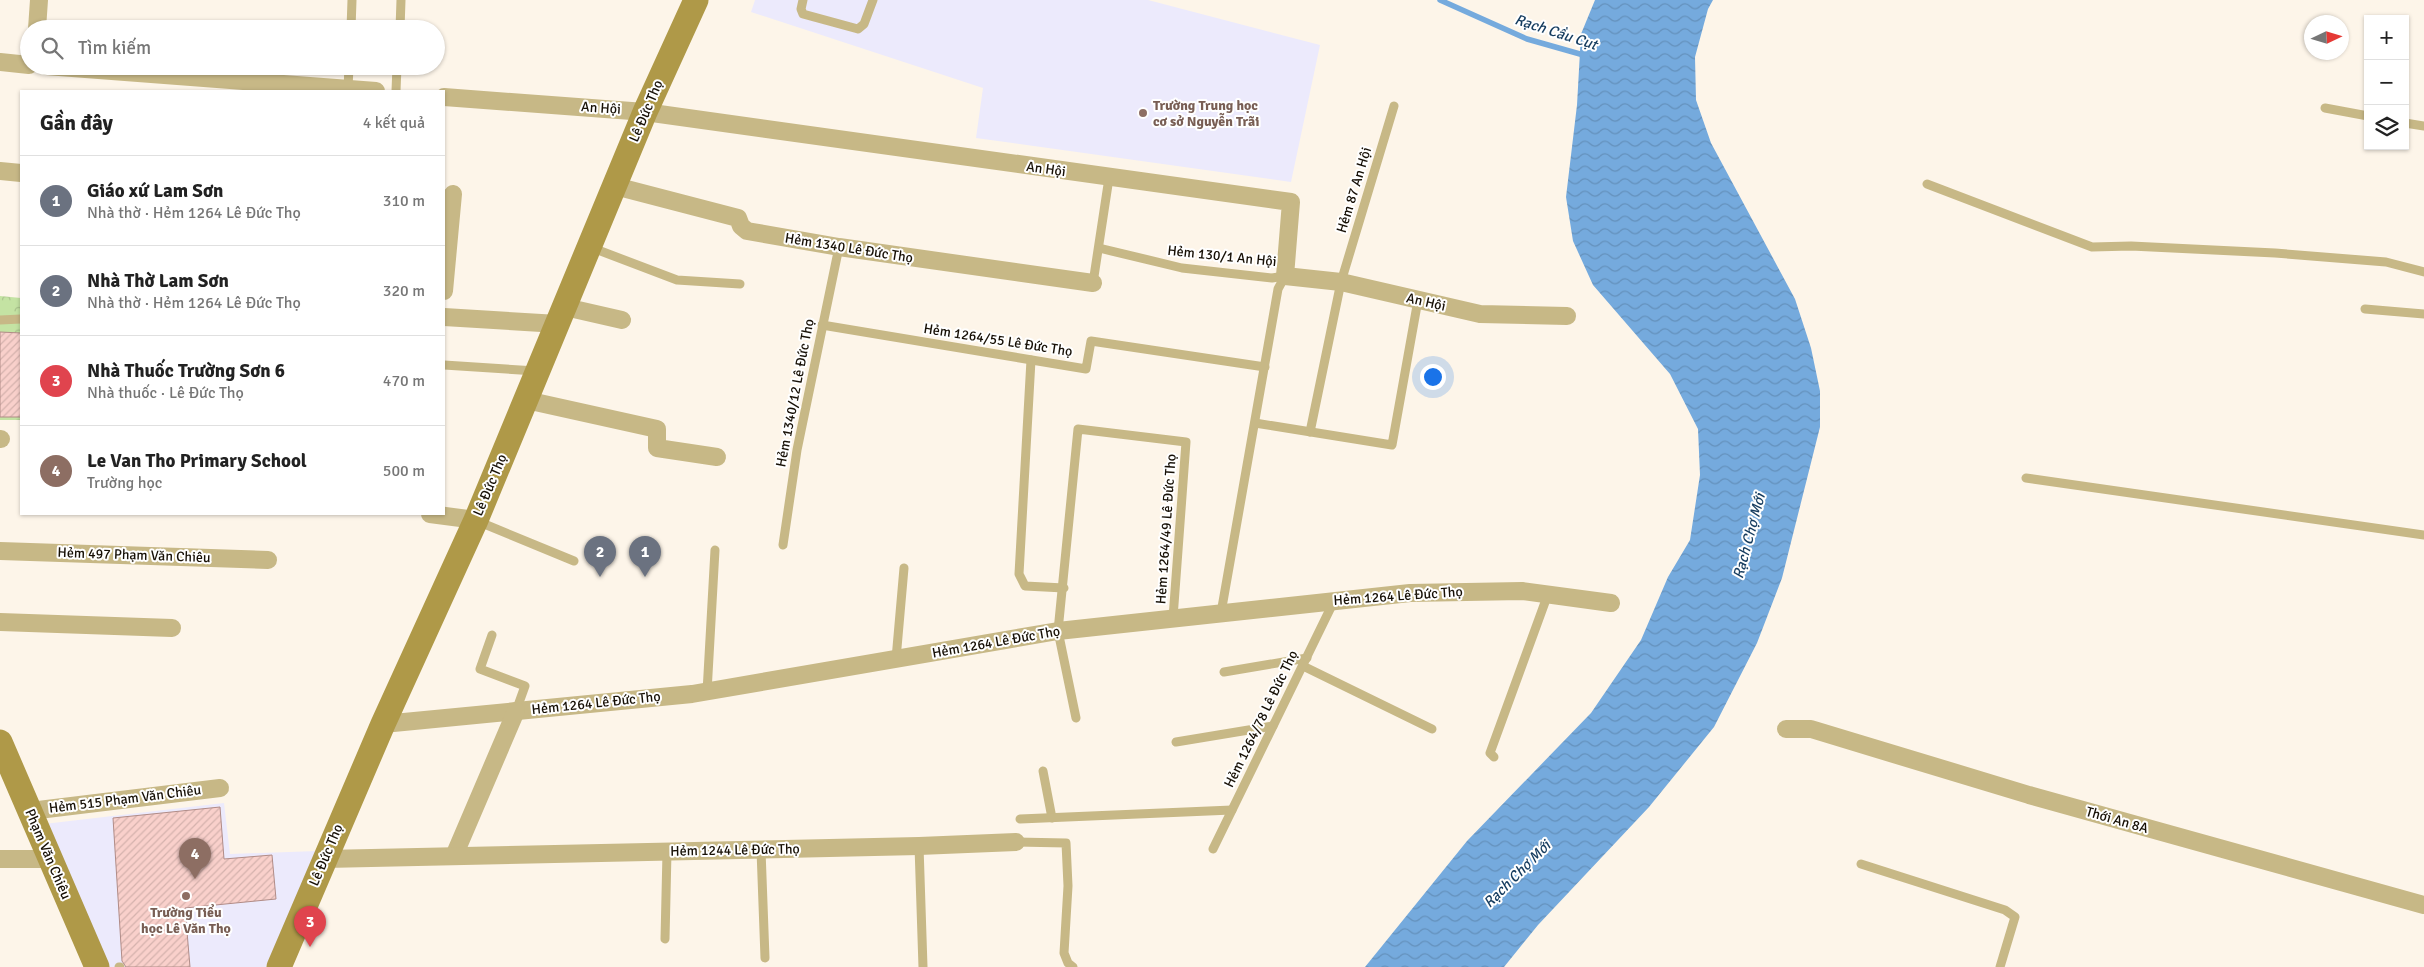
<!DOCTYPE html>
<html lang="vi">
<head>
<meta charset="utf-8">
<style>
  body { margin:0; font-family:Signika,sans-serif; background:#f6f6f6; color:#222 }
  .controls { position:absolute; right:15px; top:15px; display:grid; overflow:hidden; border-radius:0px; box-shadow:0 1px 4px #0004 }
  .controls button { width:45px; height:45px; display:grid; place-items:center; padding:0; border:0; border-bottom:1px solid #e0e0e0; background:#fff; color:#222; font:25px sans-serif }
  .compass { position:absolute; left:2304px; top:15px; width:45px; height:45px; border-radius:50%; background:#fff; box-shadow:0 1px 4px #0004; rotate:86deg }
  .you { position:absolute; left:1432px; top:376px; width:18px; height:18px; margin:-12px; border:4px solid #fff; border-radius:50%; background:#1a73e8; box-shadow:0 0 0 8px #1a73e833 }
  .badge { display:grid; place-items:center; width:32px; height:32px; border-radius:50%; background:#8e560c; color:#fff; font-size:16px; font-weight:700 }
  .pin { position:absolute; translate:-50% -41px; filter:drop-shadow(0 1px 2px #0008) }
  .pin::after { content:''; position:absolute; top:26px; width:18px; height:15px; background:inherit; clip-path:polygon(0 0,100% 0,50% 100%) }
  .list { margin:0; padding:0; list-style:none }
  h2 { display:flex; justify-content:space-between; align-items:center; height:65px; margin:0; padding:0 20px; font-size:21px }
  h2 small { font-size:16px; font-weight:400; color:#767676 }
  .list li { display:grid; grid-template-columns:32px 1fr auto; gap:15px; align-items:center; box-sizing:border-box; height:90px; padding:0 20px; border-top:1px solid #e0e0e0 }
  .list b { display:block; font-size:19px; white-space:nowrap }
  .list p { margin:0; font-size:16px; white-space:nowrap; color:#767676 }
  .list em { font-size:16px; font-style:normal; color:#767676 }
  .icon { flex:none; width:28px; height:28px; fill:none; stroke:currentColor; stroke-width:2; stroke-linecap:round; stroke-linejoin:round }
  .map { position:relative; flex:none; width:2424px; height:967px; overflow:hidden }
  .search { position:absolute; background:#fff; box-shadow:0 1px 4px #0004; left:20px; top:20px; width:425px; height:55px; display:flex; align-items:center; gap:12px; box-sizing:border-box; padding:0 18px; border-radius:28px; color:#767676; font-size:19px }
  .panel { position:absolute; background:#fff; box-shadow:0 1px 4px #0004; left:20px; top:90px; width:425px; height:425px; border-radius:0px }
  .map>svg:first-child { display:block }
  .education { fill:#eceafc }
  .park { fill:url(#park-crowns) }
  .water { fill:url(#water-waves) }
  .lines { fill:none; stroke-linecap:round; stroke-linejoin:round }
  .stream { stroke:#75aadd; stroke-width:5.5 }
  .building { fill:url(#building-hatch); stroke:#b18c87 }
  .lane { stroke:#c7b886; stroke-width:9 }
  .street { stroke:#c7b886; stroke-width:18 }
  .secondary { stroke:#af9948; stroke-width:25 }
  .education-dot { fill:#8d6e63; stroke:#fff; stroke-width:2 }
  .labels { text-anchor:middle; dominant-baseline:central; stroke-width:4; stroke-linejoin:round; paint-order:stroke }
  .education-label { font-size:14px; font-weight:bold; fill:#785e54; stroke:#fff; text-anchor:start }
  .street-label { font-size:14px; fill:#171006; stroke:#fff }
  .water-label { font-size:15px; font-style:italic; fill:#153c5f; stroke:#fff }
</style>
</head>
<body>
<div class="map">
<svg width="2424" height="967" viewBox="0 0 2424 967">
  <defs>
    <pattern id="park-crowns" width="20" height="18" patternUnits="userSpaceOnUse" patternTransform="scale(1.25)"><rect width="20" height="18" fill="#c4e3a3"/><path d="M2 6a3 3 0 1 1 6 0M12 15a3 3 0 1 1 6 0" fill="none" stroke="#a8c28b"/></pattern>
    <pattern id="water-waves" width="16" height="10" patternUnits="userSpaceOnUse" patternTransform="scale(1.25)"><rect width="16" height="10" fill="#75aadd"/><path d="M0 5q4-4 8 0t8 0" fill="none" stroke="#6491bc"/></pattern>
    <pattern id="building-hatch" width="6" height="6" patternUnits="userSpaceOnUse" patternTransform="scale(1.25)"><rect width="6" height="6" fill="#f9d0cb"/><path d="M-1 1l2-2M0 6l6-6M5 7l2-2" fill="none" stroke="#d5b2ad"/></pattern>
  </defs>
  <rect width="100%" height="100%" fill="#fdf5e9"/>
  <g class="education">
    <polygon points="755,0 1148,0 1320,45 1291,182 976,138 983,88 751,12"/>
    <polygon points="224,803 230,854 317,851 266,967 103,967 44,824"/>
  </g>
  <polygon class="park" points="0,296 21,298 21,420 0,420"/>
  <polygon class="water" points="1595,0 1713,0 1708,9 1695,57 1696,100 1711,143 1795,299 1811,348 1820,391 1820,427 1782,578 1757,643 1714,727 1649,807 1538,925 1504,967 1365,967 1467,841 1591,713 1641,640 1668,577 1690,540 1700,475 1698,429 1670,374 1593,285 1573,241 1566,197 1577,105 1581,34"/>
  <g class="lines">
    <polyline class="stream" points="1440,0 1527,39 1587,56"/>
  </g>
  <g class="building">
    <polygon points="0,332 21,333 21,417 0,417"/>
    <polygon points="220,807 224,859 272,855 276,899 185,908 190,967 126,967 122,961 113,818"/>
  </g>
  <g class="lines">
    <g class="lane">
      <polyline points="803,0 801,9 803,14 858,29 864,24 873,0"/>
      <polyline points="351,29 352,0"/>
      <polyline points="400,29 401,0"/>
      <polyline points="348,89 349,66"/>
      <polyline points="396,91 397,66"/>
      <polyline points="2325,108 2368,116"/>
      <polyline points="2405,123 2424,126"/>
      <polyline points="1927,184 2092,247 2131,246 2275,253 2386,262 2424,272"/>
      <polyline points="590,247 677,280 740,284"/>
      <polyline points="1099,248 1182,268 1272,278 1285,276"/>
      <polyline points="1093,283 1109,178"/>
      <polyline points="2365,309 2424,314"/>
      <polyline points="0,320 21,319"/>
      <polyline points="822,325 1086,369 1091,341 1265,367"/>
      <polyline points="1031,360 1019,574 1025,586 1064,588"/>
      <polyline points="444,365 536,371"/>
      <polyline points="1255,423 1392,445 1418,300"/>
      <polyline points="1310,432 1341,282 1394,106"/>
      <polyline points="2026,478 2424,535"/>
      <polyline points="477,521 574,561"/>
      <polyline points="783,545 797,450 839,247"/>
      <polyline points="1221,613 1278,289 1285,276"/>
      <polyline points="492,635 480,669 525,686 516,711"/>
      <polyline points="896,659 904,568"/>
      <polyline points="1303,666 1432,729"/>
      <polyline points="1224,672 1307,658"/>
      <polyline points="707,692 715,550"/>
      <polyline points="1076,718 1058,631 1078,429 1186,442 1173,618"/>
      <polyline points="1176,742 1273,726"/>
      <polyline points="1494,757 1490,753 1548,594"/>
      <polyline points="1043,771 1052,818"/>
      <polyline points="1020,819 1232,810"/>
      <polyline points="1016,842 1066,843 1068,886 1064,953 1068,963 1073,967"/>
      <polyline points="919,846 923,967"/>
      <polyline points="1213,849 1334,601"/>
      <polyline points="761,850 765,958"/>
      <polyline points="1861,864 2005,910 2015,917 2000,967"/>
      <polyline points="665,939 667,852"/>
      <polyline points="119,967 120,967"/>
    </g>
    <g class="street">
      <polyline points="37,29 39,0"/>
      <polyline points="0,62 29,65"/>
      <polyline points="46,66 376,91"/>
      <polyline points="444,97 645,112 1291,202 1285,276 1341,282 1480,314 1567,316"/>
      <polyline points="0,171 21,173"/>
      <polyline points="615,186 738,218 741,226 747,231 839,247 1093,283"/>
      <polyline points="444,291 453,194"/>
      <polyline points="565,307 622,320"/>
      <polyline points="444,317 558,324"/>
      <polyline points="526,400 657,429 657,448 717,457"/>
      <polyline points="0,439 1,439"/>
      <polyline points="430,514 476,520"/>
      <polyline points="0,551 268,560"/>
      <polyline points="0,622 172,628"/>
      <polyline points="383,724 692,694 1058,631 1410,593 1522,591 1611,603"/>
      <polyline points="1786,729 1811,729 2029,795 2424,905"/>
      <polyline points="30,811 220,788"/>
      <polyline points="454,856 516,711"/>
      <polyline points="0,859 50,859"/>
      <polyline points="325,859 919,846 1016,842"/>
    </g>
    <g class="secondary">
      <polyline points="0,742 97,967"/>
      <polyline points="279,967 383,724 476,520 645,112 696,0"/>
    </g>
  </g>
  <g class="education-dot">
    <circle cx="1143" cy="113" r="5"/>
    <circle cx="186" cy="896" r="5"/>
  </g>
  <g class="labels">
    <g class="education-label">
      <text x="1153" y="105">Trường Trung học<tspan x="1153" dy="16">cơ sở Nguyễn Trãi</tspan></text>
      <text x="186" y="912" text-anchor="middle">Trường Tiểu<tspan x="186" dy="16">học Lê Văn Thọ</tspan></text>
    </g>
    <g class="street-label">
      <text transform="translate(601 108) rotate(4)">An Hội</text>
      <text transform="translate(646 111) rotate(-67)">Lê Đức Thọ</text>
      <text transform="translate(1046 169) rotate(8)">An Hội</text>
      <text transform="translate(1354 190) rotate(-73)">Hẻm 87 An Hội</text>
      <text transform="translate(849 248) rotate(9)">Hẻm 1340 Lê Đức Thọ</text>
      <text transform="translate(1222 256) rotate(6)">Hẻm 130/1 An Hội</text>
      <text transform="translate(1426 302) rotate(13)">An Hội</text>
      <text transform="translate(998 340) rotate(9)">Hẻm 1264/55 Lê Đức Thọ</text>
      <text transform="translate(795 393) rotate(-79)">Hẻm 1340/12 Lê Đức Thọ</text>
      <text transform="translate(490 485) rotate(-67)">Lê Đức Thọ</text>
      <text transform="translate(1166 529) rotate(-86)">Hẻm 1264/49 Lê Đức Thọ</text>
      <text transform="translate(134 555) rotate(2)">Hẻm 497 Phạm Văn Chiêu</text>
      <text transform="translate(1398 596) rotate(-4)">Hẻm 1264 Lê Đức Thọ</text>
      <text transform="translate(996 642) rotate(-10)">Hẻm 1264 Lê Đức Thọ</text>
      <text transform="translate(596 703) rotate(-6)">Hẻm 1264 Lê Đức Thọ</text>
      <text transform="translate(1261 719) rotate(-64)">Hẻm 1264/78 Lê Đức Thọ</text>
      <text transform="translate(125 799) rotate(-7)">Hẻm 515 Phạm Văn Chiêu</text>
      <text transform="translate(2117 820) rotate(16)">Thới An 8A</text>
      <text transform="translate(735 850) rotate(-1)">Hẻm 1244 Lê Đức Thọ</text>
      <text transform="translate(48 854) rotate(67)">Phạm Văn Chiêu</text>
      <text transform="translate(326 855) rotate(-67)">Lê Đức Thọ</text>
    </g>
    <g class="water-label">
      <text transform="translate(1556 32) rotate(18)">Rạch Cầu Cụt</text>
      <text transform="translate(1749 536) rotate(-75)">Rạch Chợ Mới</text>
      <text transform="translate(1517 874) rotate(-45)">Rạch Chợ Mới</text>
    </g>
  </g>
</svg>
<div class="controls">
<button>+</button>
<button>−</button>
<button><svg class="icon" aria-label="layers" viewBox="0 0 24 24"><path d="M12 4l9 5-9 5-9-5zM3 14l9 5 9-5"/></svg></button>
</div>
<svg class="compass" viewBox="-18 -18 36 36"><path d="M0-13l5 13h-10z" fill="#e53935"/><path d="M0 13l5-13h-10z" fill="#767676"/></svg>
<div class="you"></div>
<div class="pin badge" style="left:645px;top:577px;background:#6b7280">1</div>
<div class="pin badge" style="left:600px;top:577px;background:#6b7280">2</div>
<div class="pin badge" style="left:310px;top:947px;background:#e0444e">3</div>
<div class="pin badge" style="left:195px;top:879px;background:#8d6e63">4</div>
<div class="search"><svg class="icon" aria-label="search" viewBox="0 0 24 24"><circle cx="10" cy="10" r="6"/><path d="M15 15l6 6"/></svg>Tìm kiếm</div>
<section class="panel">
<h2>Gần đây<small>4 kết quả</small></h2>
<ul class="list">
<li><span class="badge" style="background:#6b7280">1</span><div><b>Giáo xứ Lam Sơn</b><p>Nhà thờ · Hẻm 1264 Lê Đức Thọ</p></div><em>310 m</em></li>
<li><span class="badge" style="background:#6b7280">2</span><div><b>Nhà Thờ Lam Sơn</b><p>Nhà thờ · Hẻm 1264 Lê Đức Thọ</p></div><em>320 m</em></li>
<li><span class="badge" style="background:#e0444e">3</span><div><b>Nhà Thuốc Trường Sơn 6</b><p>Nhà thuốc · Lê Đức Thọ</p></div><em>470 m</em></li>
<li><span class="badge" style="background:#8d6e63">4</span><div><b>Le Van Tho Primary School</b><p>Trường học</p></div><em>500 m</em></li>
</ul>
</section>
</div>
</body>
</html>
